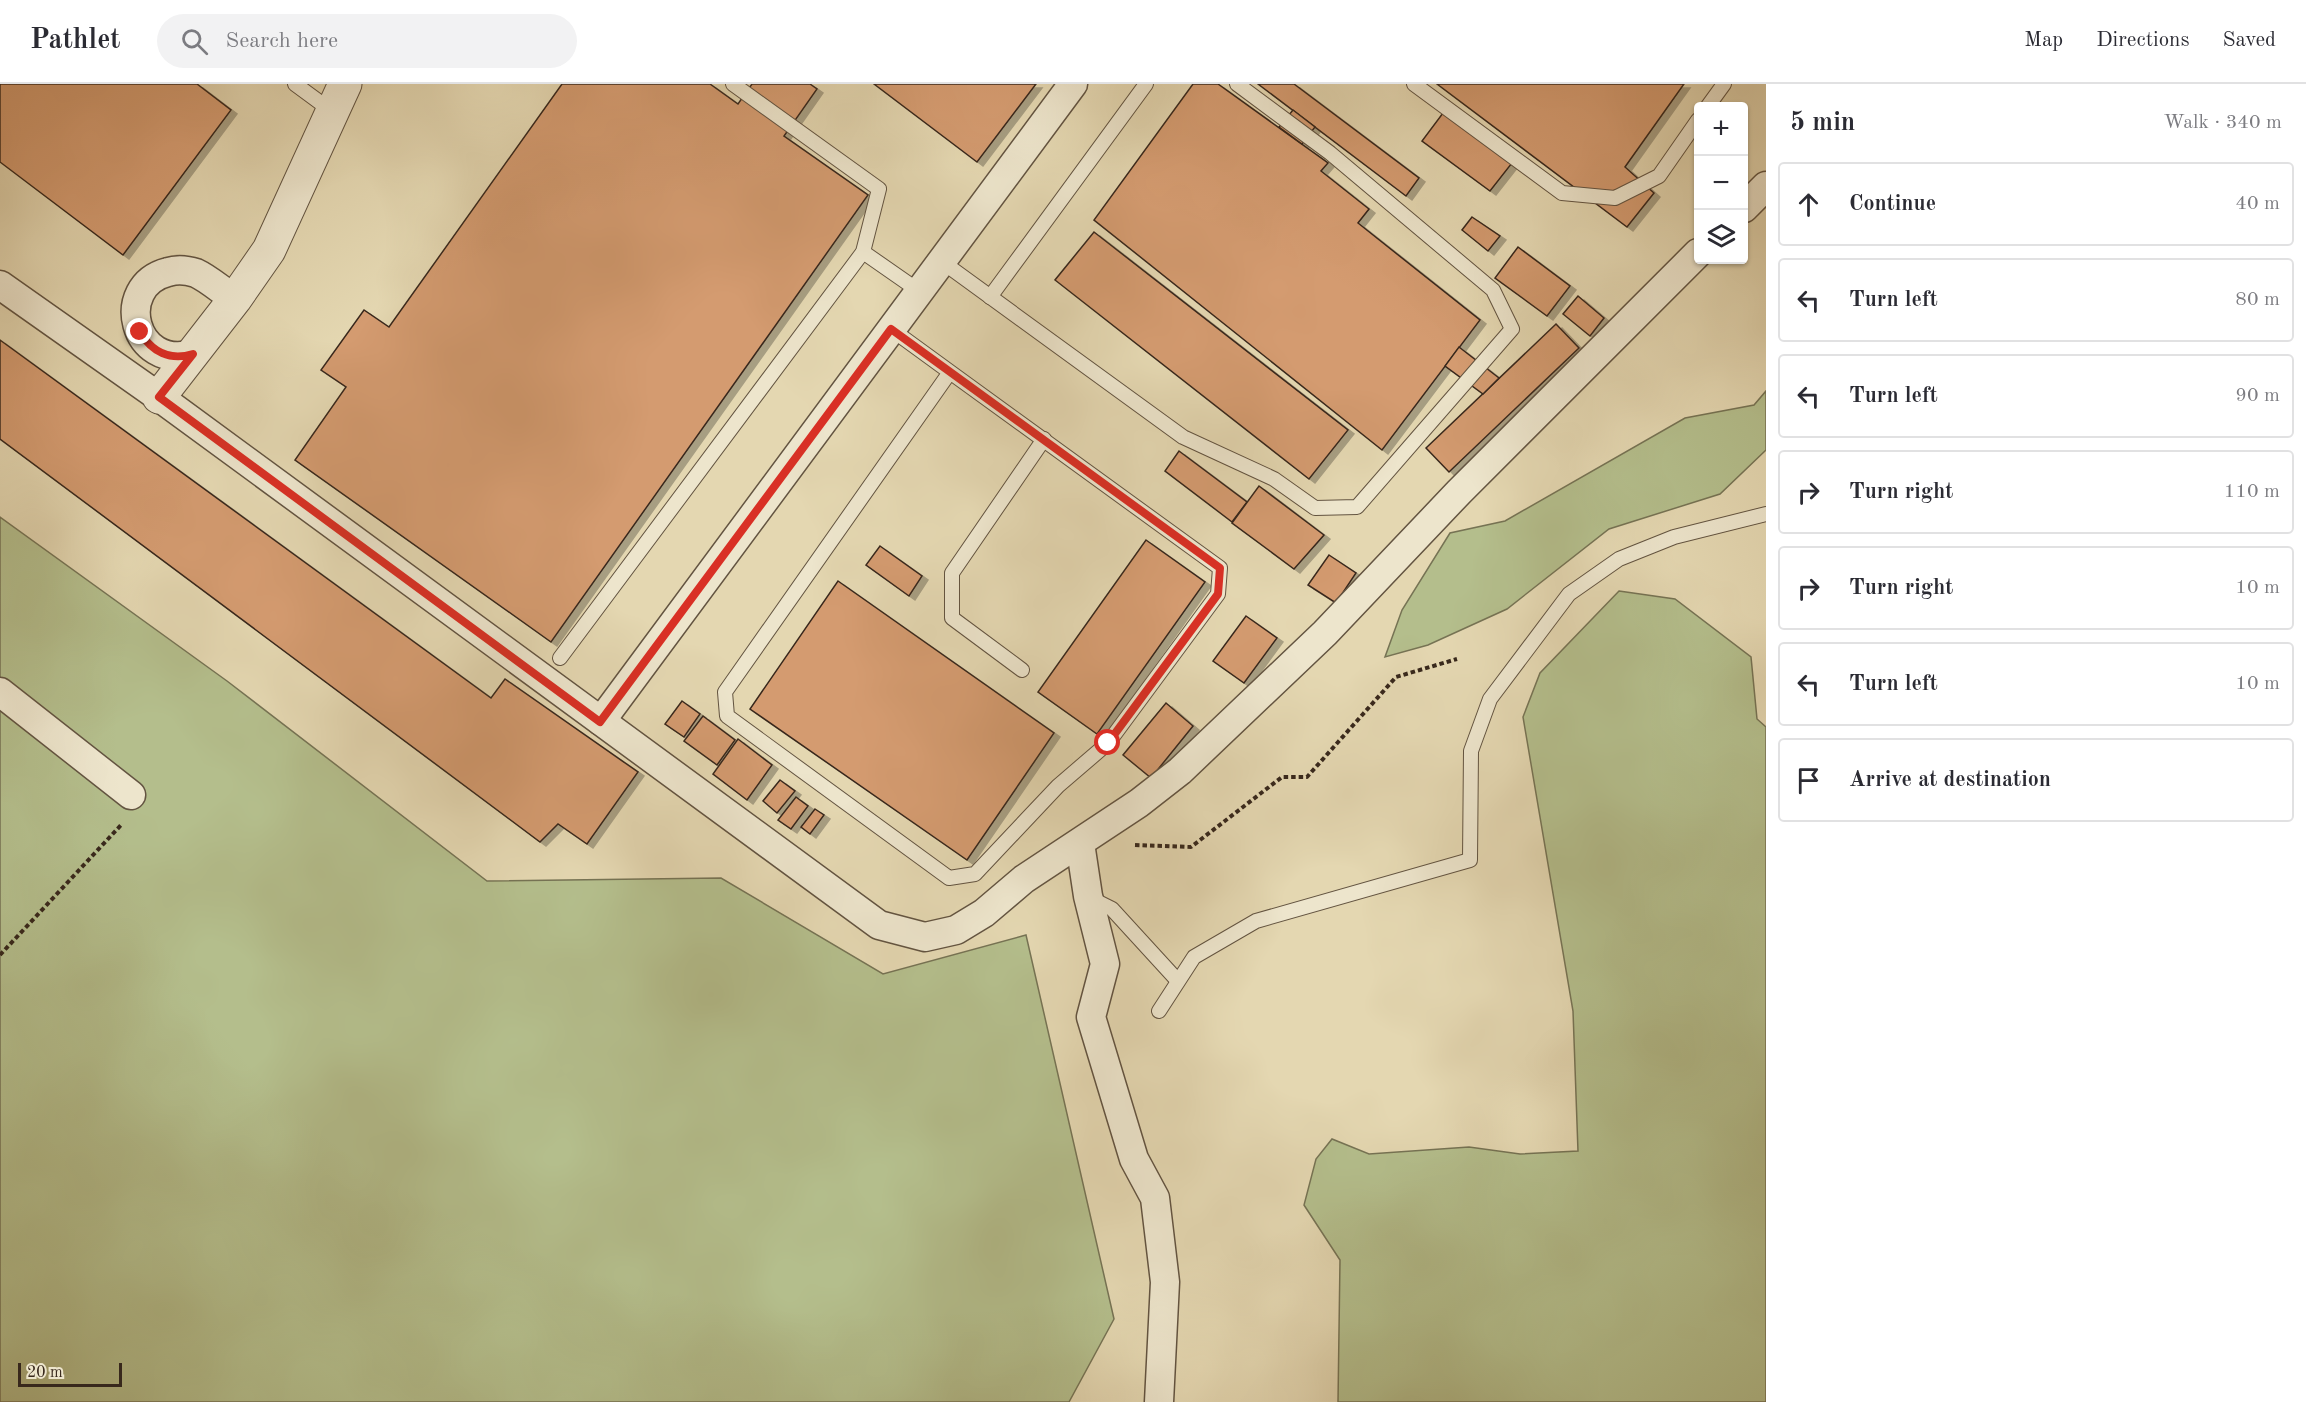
<!DOCTYPE html>
<html lang="en">
<head>
<meta charset="utf-8">
<style>
  body { margin:0; font-family:"Old Standard TT",serif; background:#f2f2f3; color:#2b2b33 }
  .controls { position:absolute; right:18px; top:18px; display:grid; overflow:hidden; border-radius:6px; box-shadow:0 2px 4px #0004 }
  .controls button { width:54px; height:54px; display:grid; place-items:center; padding:0; border:0; border-bottom:2px solid #e1e1e2; background:#fff; color:#2b2b33; font:30px sans-serif }
  .scale { position:absolute; left:18px; bottom:15px; width:104px; box-sizing:border-box; padding-left:6px; border:3px solid #38281c; border-top:0; font-size:16px; line-height:21px; white-space:nowrap; color:#38281c; -webkit-text-stroke:4px #ede5cc; paint-order:stroke }
  .stop { position:absolute; width:18px; height:18px; margin:-14px; border:4px solid #d93025; border-radius:50%; background:#fff }
  .stop.end { background:#d93025; border-color:#fff; box-shadow:0 2px 6px #0008 }
  .list { margin:0; padding:0; list-style:none }
  h2 { display:flex; justify-content:space-between; align-items:center; height:78px; margin:0; padding:0 24px; font-size:26px }
  h2 small { font-size:20px; font-weight:400; color:#7c7c81 }
  .list li { display:grid; grid-template-columns:39px 1fr auto; gap:18px; align-items:center; box-sizing:border-box; height:84px; margin:0 12px 12px; padding:0 12px; border:2px solid #e1e1e2; border-radius:6px }
  .list b { display:block; font-size:22px; white-space:nowrap }
  .list em { font-size:20px; font-style:normal; color:#7c7c81 }
  .icon { flex:none; width:33px; height:33px; fill:none; stroke:currentColor; stroke-width:2; stroke-linecap:round; stroke-linejoin:round }
  .map { position:relative; flex:none; width:1766px; height:1318px; overflow:hidden }
  header { display:flex; align-items:center; gap:36px; box-sizing:border-box; height:84px; padding:0 30px; background:#fff; border-bottom:2px solid #e1e1e2 }
  header strong { font-size:28px }
  nav { display:flex; gap:33px; margin-inline-start:auto; font-size:21px }
  .search { width:420px; height:54px; background:#f2f2f3; display:flex; align-items:center; gap:15px; box-sizing:border-box; padding:0 21px; border-radius:33px; color:#7c7c81; font-size:22px }
  main { display:flex }
  aside { flex:1; background:#fff }
  .map>svg:first-child { display:block }
  .green { fill:#b4be8c; stroke:#767354; stroke-width:1.5 }
  .building { fill:#d49b6f; stroke:#38281c; stroke-width:1.5; filter:url(#shadow) }
  .lines { fill:none; stroke-linecap:round; stroke-linejoin:round }
  .service-casing { stroke:#635441; stroke-width:16 }
  .minor-casing { stroke:#635441; stroke-width:31 }
  .tertiary-casing { stroke:#635441; stroke-width:35 }
  .path { stroke:#38281c; stroke-width:4; stroke-dasharray:4.5 3; stroke-linecap:butt }
  .service { stroke:#ede5cc; stroke-width:14 }
  .minor { stroke:#ede5cc; stroke-width:28 }
  .tertiary { stroke:#ede5cc; stroke-width:33 }
  .route { stroke:#d93025; stroke-width:8 }
</style>
</head>
<body>
<header>
<strong>Pathlet</strong>
<div class="search"><svg class="icon" aria-label="search" viewBox="0 0 24 24"><circle cx="10" cy="10" r="6"/><path d="M15 15l6 6"/></svg>Search here</div>
<nav><a>Map</a><a>Directions</a><a>Saved</a></nav>
</header>
<main>
<div class="map">
<svg width="1766" height="1318" viewBox="0 0 1766 1318">
  <defs>
    <filter id="shadow"><feDropShadow dx="6" dy="4" stdDeviation="0" flood-color="#0004"/></filter>
  </defs>
  <rect width="100%" height="100%" fill="#e4d7b1"/>
  <filter id="stains"><feTurbulence type="fractalNoise" baseFrequency=".00333" numOctaves="4"/><feColorMatrix values="0 0 0 0 .2 0 0 0 0 .09 0 0 0 0 .02 0 0 0 .5 -.17"/></filter>
  <radialGradient id="worn" r=".72"><stop offset=".6" stop-color="#630" stop-opacity="0"/><stop offset="1" stop-color="#630" stop-opacity=".3"/></radialGradient>
  <g class="green">
    <polygon points="1766,307 1766,366 1720,410 1609,445 1507,525 1428,561 1385,573 1402,526 1450,449 1505,437 1685,334 1754,321"/>
    <polygon points="0,433 227,597 487,797 721,794 883,890 1026,851 1114,1235 1069,1318 0,1318"/>
    <polygon points="1619,507 1675,515 1751,573 1757,635 1766,643 1766,1318 1338,1318 1340,1176 1304,1121 1316,1075 1332,1055 1369,1070 1469,1063 1520,1070 1578,1067 1573,927 1523,633 1540,589"/>
  </g>
  <g class="building">
    <polygon points="0,0 197,0 231,26 123,171 0,78"/>
    <polygon points="562,0 710,0 738,20 752,0 810,0 817,5 784,52 868,111 551,558 295,376 346,303 321,286 364,226 389,243"/>
    <polygon points="874,0 1036,0 977,78"/>
    <polygon points="1193,0 1218,0 1328,79 1321,87 1369,125 1358,139 1480,236 1382,366 1094,136"/>
    <polygon points="1258,0 1294,0 1419,94 1406,112"/>
    <polygon points="1437,0 1684,0 1625,83 1654,109 1627,143"/>
    <polygon points="1293,26 1315,43 1302,60 1279,43"/>
    <polygon points="1443,29 1512,79 1490,107 1422,57"/>
    <polygon points="1472,133 1500,152 1488,167 1462,146"/>
    <polygon points="1094,148 1348,346 1309,395 1055,196"/>
    <polygon points="1518,163 1570,202 1547,232 1495,194"/>
    <polygon points="1578,212 1604,234 1590,252 1563,230"/>
    <polygon points="1556,240 1579,264 1449,388 1426,364"/>
    <polygon points="0,256 491,614 505,595 638,688 587,760 558,740 540,758 0,355"/>
    <polygon points="1459,263 1499,294 1483,310 1445,282"/>
    <polygon points="1179,367 1247,418 1232,438 1165,387"/>
    <polygon points="1259,402 1324,451 1294,485 1232,439"/>
    <polygon points="1146,456 1205,498 1097,650 1038,608"/>
    <polygon points="880,462 922,492 909,512 866,481"/>
    <polygon points="1329,471 1356,489 1336,519 1308,501"/>
    <polygon points="838,497 1054,649 967,776 750,625"/>
    <polygon points="1246,532 1277,554 1244,599 1213,577"/>
    <polygon points="682,617 700,630 684,653 665,640"/>
    <polygon points="1166,619 1193,642 1151,694 1123,671"/>
    <polygon points="703,632 735,656 717,681 684,657"/>
    <polygon points="738,655 772,681 747,716 713,690"/>
    <polygon points="780,696 795,707 777,729 763,717"/>
    <polygon points="796,713 808,722 791,745 778,736"/>
    <polygon points="815,725 824,731 810,750 801,743"/>
  </g>
  <g class="lines">
    <defs>
      <g id="service">
        <polyline points="295,0 333,28"/>
        <polyline points="1414,0 1562,109 1615,114 1659,92 1698,36"/>
        <polyline points="1708,22 1724,0"/>
        <polyline points="863,168 919,207"/>
        <polyline points="941,177 1183,353 1274,395 1315,424 1357,423 1512,245 1493,206 1330,69 1237,0"/>
        <polyline points="990,213 1146,0"/>
        <polyline points="891,245 950,288 725,608 727,632 949,794 975,790 1058,702 1108,659 1218,510 1220,484 950,288"/>
        <polyline points="560,574 863,168 879,105 733,0"/>
        <polyline points="1022,586 952,534 952,489 1044,355"/>
        <polyline points="1090,814 1112,825 1177,896"/>
        <polyline points="1159,927 1194,873 1256,837 1470,776 1471,667 1490,615 1569,510 1619,475 1674,453 1766,430"/>
      </g>
      <g id="minor">
        <polyline points="1744,124 1766,102"/>
        <polyline points="0,201 159,313 879,841 925,853 956,846 984,829 1024,795 1139,719 1180,687 1325,549 1459,408 1698,169"/>
        <path d="M193 270C133 287 113 202 168 188 177 185 187 186 196 189 209 195 222 207 235 215"/>
        <polyline points="0,608 131,711"/>
        <polyline points="601,637 1073,0"/>
        <polyline points="1080,759 1088,812 1105,880 1091,933 1134,1075 1155,1114 1165,1198 1159,1318"/>
      </g>
      <polyline id="tertiary" points="159,313 235,215 269,166 345,0"/>
    </defs>
    <use href="#service" class="service-casing"/>
    <use href="#minor" class="minor-casing"/>
    <use href="#tertiary" class="tertiary-casing"/>
    <g class="path">
      <polyline points="1135,761 1191,763 1282,693 1307,693 1396,593 1457,575"/>
      <polyline points="0,871 122,740"/>
    </g>
    <use href="#service" class="service"/>
    <use href="#minor" class="minor"/>
    <use href="#tertiary" class="tertiary"/>
  </g>
  <g class="lines">
    <path class="route" d="M140 248C152 268 170 277 193 270L159 313 600 638 891 245 1220 484 1218 510 1108 659"/>
  </g>
  <rect width="100%" height="100%" filter="url(#stains)"/>
  <rect width="100%" height="100%" fill="url(#worn)"/>
</svg>
<div class="controls">
<button>+</button>
<button>−</button>
<button><svg class="icon" aria-label="layers" viewBox="0 0 24 24"><path d="M12 4l9 5-9 5-9-5zM3 14l9 5 9-5"/></svg></button>
</div>
<div class="scale">20 m</div>
<div class="stop" style="left:1108px;top:659px"></div>
<div class="stop end" style="left:140px;top:248px"></div>
</div>
<aside>
<h2>5 min<small>Walk · 340 m</small></h2>
<ul class="list">
<li><svg class="icon" aria-label="ahead" viewBox="0 0 24 24"><path d="M12 20V5M6 11l6-6 6 6"/></svg><div><b>Continue</b></div><em>40 m</em></li>
<li><svg class="icon" aria-label="left" viewBox="0 0 24 24"><path d="M17 20v-9H6M10 6l-5 5 5 5"/></svg><div><b>Turn left</b></div><em>80 m</em></li>
<li><svg class="icon" aria-label="left" viewBox="0 0 24 24"><path d="M17 20v-9H6M10 6l-5 5 5 5"/></svg><div><b>Turn left</b></div><em>90 m</em></li>
<li><svg class="icon" aria-label="right" viewBox="0 0 24 24"><path d="M7 20v-9h11M14 6l5 5-5 5"/></svg><div><b>Turn right</b></div><em>110 m</em></li>
<li><svg class="icon" aria-label="right" viewBox="0 0 24 24"><path d="M7 20v-9h11M14 6l5 5-5 5"/></svg><div><b>Turn right</b></div><em>10 m</em></li>
<li><svg class="icon" aria-label="left" viewBox="0 0 24 24"><path d="M17 20v-9H6M10 6l-5 5 5 5"/></svg><div><b>Turn left</b></div><em>10 m</em></li>
<li><svg class="icon" aria-label="arrive" viewBox="0 0 24 24"><path d="M6 21V4h12l-3 4 3 4H6"/></svg><div><b>Arrive at destination</b></div></li>
</ul>
</aside>
</main>
</body>
</html>
